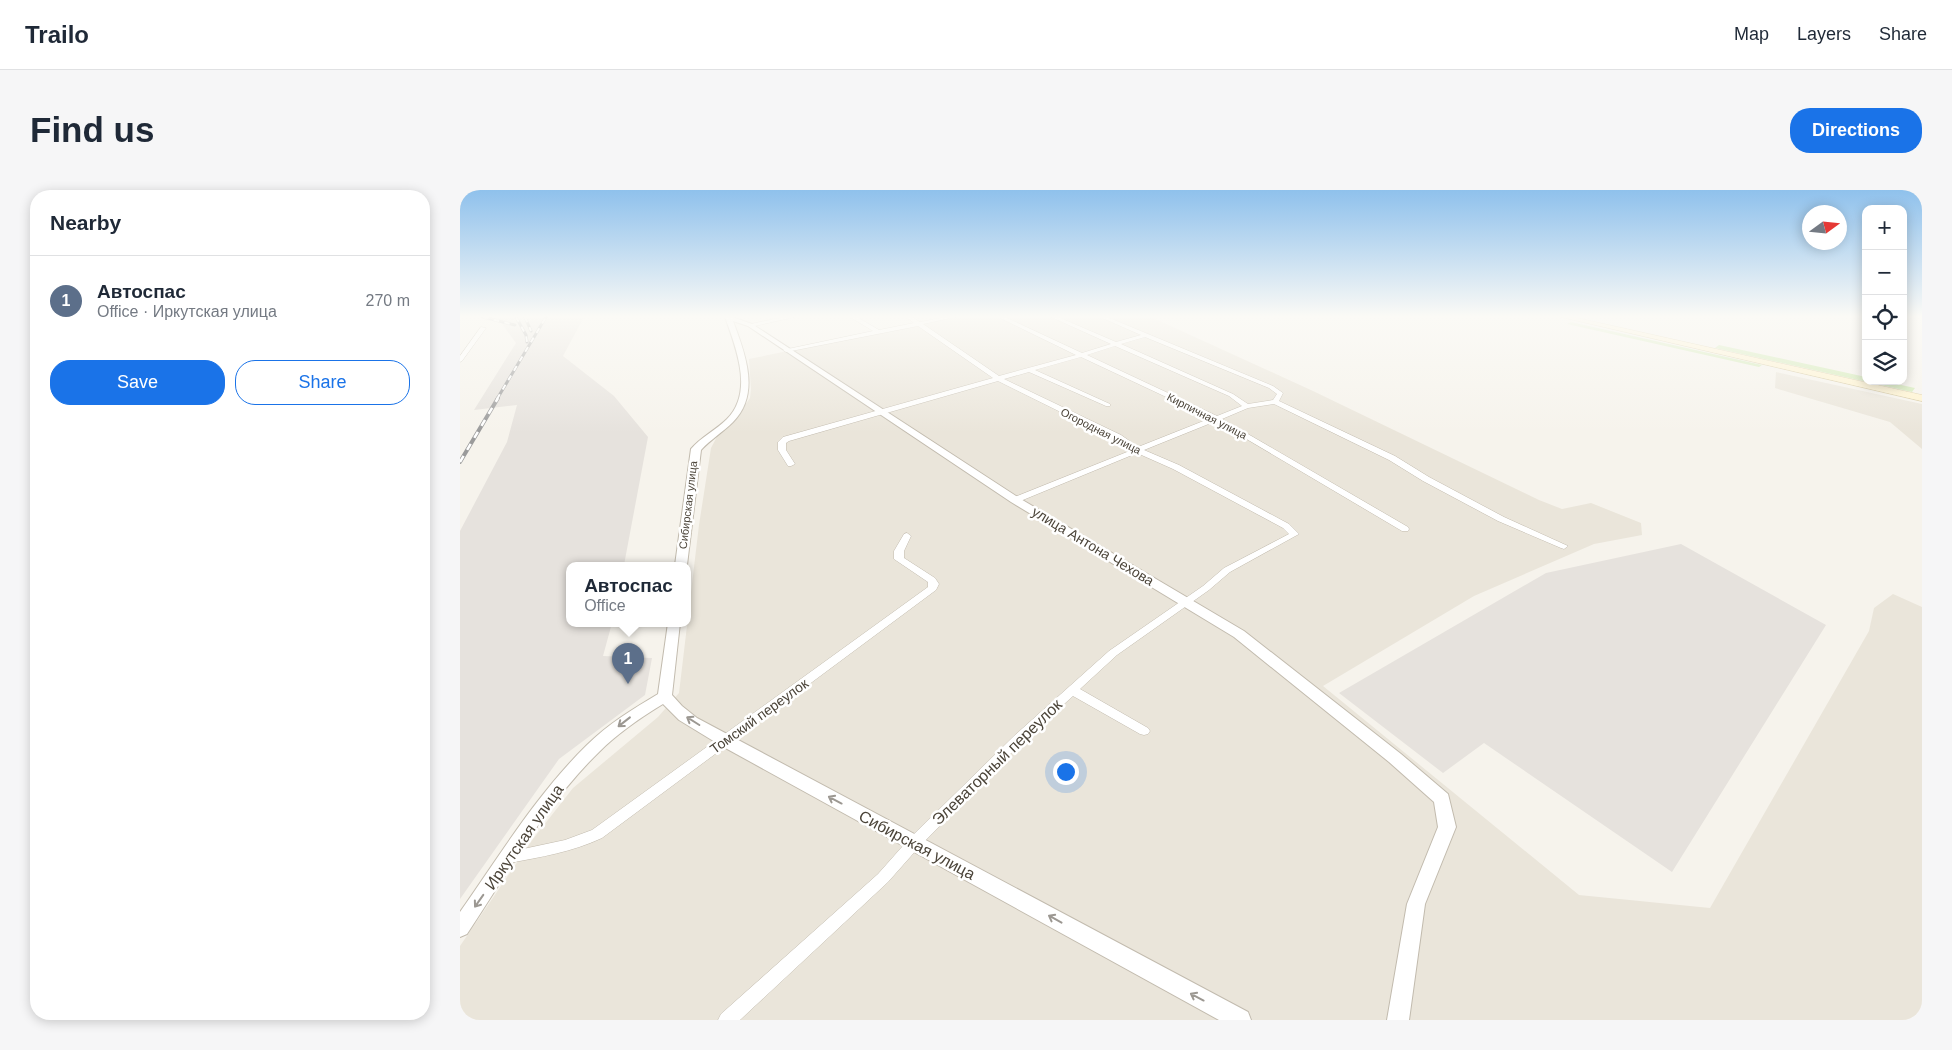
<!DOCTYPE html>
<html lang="en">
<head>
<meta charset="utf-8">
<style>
  body { margin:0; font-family:Helvetica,sans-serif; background:#f6f6f7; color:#1f2937 }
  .controls { position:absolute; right:15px; top:15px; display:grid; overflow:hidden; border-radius:10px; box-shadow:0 2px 12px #0003 }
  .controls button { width:45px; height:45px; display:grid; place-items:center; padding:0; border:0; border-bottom:1px solid #e0e1e3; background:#fff; color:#1f2937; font:25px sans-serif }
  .compass { position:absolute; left:1342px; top:15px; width:45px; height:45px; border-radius:50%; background:#fff; box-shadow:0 2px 12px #0003; rotate:75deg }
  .you { position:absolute; left:605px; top:581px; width:18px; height:18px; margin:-12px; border:4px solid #fff; border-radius:50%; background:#1a73e8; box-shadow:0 0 0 8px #1a73e833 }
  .badge { display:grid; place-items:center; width:32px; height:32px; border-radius:50%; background:#1a73e8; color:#fff; font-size:16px; font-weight:700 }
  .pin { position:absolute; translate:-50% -41px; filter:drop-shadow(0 1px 2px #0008) }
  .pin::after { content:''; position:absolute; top:26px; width:18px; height:15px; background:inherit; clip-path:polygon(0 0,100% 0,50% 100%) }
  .popup { position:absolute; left:106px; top:372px; width:125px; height:65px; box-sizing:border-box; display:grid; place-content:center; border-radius:10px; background:#fff; filter:drop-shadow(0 1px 4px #0005); font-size:16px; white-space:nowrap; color:#747a83 }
  .popup b { font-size:19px; color:#1f2937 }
  .popup::after { content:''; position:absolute; left:50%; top:100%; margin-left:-10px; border:10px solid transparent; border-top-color:#fff }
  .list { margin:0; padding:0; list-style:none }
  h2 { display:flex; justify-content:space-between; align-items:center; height:65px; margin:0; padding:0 20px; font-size:21px }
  h2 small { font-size:16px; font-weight:400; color:#747a83 }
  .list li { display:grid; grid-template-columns:32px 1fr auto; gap:15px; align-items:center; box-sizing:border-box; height:90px; padding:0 20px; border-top:1px solid #e0e1e3 }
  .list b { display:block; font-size:19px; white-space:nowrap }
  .list p { margin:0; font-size:16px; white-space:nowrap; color:#747a83 }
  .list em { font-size:16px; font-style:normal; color:#747a83 }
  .actions { display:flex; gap:10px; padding:15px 20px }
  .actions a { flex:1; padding:11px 0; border:1px solid #1a73e8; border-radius:20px; text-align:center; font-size:18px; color:#1a73e8 }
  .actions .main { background:#1a73e8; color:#fff }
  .icon { flex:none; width:28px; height:28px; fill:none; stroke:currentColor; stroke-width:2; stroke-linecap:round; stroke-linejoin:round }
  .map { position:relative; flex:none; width:1462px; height:830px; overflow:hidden; border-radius:20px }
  header { display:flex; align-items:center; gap:30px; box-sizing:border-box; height:70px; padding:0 25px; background:#fff; border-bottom:1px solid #e0e1e3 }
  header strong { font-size:24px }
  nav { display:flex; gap:28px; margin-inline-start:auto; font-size:18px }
  .intro { display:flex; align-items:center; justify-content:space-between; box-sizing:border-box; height:120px; padding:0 30px }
  h1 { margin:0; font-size:35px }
  .button { padding:12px 22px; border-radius:20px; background:#1a73e8; color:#fff; font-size:18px; font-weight:700 }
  main { display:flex; gap:30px; padding:0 30px }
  aside { flex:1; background:#fff; border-radius:20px; box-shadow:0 2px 12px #0003 }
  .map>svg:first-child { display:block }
  .residential { fill:#eae5da }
  .industrial { fill:#e6e2dd }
  .green { fill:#d2eab5 }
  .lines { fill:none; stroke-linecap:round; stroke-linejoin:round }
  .minor-casing { stroke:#c2bbae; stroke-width:1 }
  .tertiary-casing { stroke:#c2bbae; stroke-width:2 }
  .secondary-casing { stroke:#d6c79b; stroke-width:1 }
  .minor { fill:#fff; fill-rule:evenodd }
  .tertiary { fill:#fff; fill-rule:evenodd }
  .secondary { fill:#fff3cd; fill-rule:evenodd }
  .rail-far1-casing { stroke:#9a9a9a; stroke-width:3 }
  .rail-casing { stroke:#9a9a9a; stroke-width:4 }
  .rail-far1 { stroke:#fff; stroke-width:2; stroke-dasharray:5.5; stroke-linecap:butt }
  .rail { stroke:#fff; stroke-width:2.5; stroke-dasharray:7; stroke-linecap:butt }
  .oneway { stroke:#9c9892 }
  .labels { text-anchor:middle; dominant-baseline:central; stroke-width:5; stroke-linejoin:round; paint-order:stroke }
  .far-street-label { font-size:11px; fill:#4b4439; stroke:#fff }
  .street-label { font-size:14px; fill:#4b4439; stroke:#fff }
  .near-street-label { font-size:16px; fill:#4b4439; stroke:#fff }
</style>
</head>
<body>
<header>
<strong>Trailo</strong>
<nav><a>Map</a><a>Layers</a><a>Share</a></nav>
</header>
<div class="intro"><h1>Find us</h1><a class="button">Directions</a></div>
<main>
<aside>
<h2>Nearby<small></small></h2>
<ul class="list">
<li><span class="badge" style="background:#5c6f8a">1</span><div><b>Автоспас</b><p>Office · Иркутская улица</p></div><em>270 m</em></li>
</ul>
<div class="actions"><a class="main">Save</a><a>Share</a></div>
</aside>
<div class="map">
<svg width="1462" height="830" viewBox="0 0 1462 830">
  <rect width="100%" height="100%" fill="#f6f3ec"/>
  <g class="residential">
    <polygon points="494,127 691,127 853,201 1079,310 1102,319 1131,313 1181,333 1182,345 1134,354 1014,406 863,496 1119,705 1250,718 1409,441 1414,418 1433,404 1462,417 1462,830 0,830 0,756 73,649 113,598 198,527 219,503 239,335 251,258 260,241 275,229 290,208 291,199 289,169"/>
    <polygon points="1316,182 1462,214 1462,259 1430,232 1315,198"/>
  </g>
  <g class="industrial">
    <polygon points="37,127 124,127 103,166 154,206 188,247 164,375 109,375 109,433 152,433 143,466 192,468 185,505 99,569 0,709 0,341 47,252 57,215 14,220 56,153"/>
    <polygon points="1221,354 1366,435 1212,682 1024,553 983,583 879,503 1086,383"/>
  </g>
  <g class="green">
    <polygon points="1111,132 1302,175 1299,177 1107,134"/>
    <polygon points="1259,155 1406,187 1406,191 1423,191 1455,198 1452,202 1255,158"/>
  </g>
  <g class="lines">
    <defs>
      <g id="minor">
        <polygon points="324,127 335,127 290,137 287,135"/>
        <path d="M390 127H397L419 140 454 133 446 127H452L460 132 485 127H496L463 134 539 186 616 165 538 127H545L622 163 651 154 591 127H598L656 152 681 145 640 127H647L813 196 823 203 819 211 935 266 969 287 1044 327 1108 356 1104 359 1101 358 1038 331 963 291 929 270 814 214 788 218 762 229 948 337 949 339 948 341H942L756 231 684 260 719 275 829 334 839 344 770 382 749 400 657 465 620 499 688 538 690 541 688 544 684 545 680 544 613 506 562 552 459 657 428 692 280 830H258L261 824 418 684 449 649 554 546 649 461 743 396 764 378 829 344 823 338 713 279 677 263 558 312H552V308L672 260 655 249 538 191 329 251 326 253V260L335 274 331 276H328L318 260V252L323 247 533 188 458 136 326 162 323 160 413 141ZM685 147 809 198 817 204 813 210 788 214 773 204 661 154ZM655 156 769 206 782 216 757 226 627 165ZM621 167 751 228 678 257 661 245 544 189 569 182 646 216H650V214L575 180Z"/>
        <polygon points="21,137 26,138 2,171 0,172 0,166"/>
        <path d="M447 343 451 346 444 361V368L475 388 479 394 476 400 142 648C112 662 81 667 49 673L44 671 42 667 44 663 105 650 132 640 468 397V392L434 369V361L444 344Z"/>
      </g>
      <g id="tertiary">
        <path d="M265 127H272L292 134 559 308 784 441 941 564 988 604 996 637 965 714 949 830H927L947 714 978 637 974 612 929 572 774 447 551 312 288 136 273 131C285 163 301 204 273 232 263 242 250 250 241 260L227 375H215L231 259C241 247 256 240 267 229 294 202 276 158 265 127Z"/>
        <path d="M208 433H220L212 505 222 516 237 528 788 822 791 830H759L260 555 219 530 203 514C180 528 158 543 139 562 88 611 46 685 7 744L0 747V722C40 665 77 604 127 555 148 534 173 519 198 504Z"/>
      </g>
      <polygon id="secondary" points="1101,127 1113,127 1462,205 1462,211"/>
    </defs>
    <use href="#minor" class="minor-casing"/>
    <use href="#tertiary" class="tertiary-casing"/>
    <use href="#secondary" class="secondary-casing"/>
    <use href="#minor" class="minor"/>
    <use href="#tertiary" class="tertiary"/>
    <use href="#secondary" class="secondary"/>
    <defs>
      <g id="rail-far1">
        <polyline points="23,127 55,135"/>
        <polyline points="56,127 66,145 67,152"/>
        <polyline points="65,127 71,141"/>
        <polyline points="37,209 86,127"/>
      </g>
      <polyline id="rail" points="0,272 38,208"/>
    </defs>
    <use href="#rail-far1" class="rail-far1-casing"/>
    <use href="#rail" class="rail-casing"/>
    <use href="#rail-far1" class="rail-far1"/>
    <use href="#rail" class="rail"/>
  </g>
  <defs><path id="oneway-shaft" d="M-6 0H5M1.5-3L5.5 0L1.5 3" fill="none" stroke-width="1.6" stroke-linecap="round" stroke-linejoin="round" transform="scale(1.25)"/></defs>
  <g class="oneway">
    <use href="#oneway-shaft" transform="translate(233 531) rotate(-148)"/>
    <use href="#oneway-shaft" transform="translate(164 532) rotate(142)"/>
    <use href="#oneway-shaft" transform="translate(375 610) rotate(-152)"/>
    <use href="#oneway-shaft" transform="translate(19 711) rotate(125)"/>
    <use href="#oneway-shaft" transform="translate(595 729) rotate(-151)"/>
    <use href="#oneway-shaft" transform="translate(737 807) rotate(-152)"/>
  </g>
  <linearGradient id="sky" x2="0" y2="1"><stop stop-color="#8fc1ec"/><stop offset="0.52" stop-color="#fbfaf6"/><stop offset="1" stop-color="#fbfaf6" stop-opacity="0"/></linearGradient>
  <rect width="1462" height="243" fill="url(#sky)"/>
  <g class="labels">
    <g class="far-street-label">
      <text transform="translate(747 226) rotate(27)">Кирпичная улица</text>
      <text transform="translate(641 241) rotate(27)">Огородная улица</text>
      <text transform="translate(228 315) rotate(-83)">Сибирская улица</text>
    </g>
    <g class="street-label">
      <text transform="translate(633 356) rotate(31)">улица Антона Чехова</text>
      <text transform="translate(299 526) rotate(-36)">Томский переулок</text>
    </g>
    <g class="near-street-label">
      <text transform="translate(537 572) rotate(-44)">Элеваторный переулок</text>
      <text transform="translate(64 647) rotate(-55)">Иркутская улица</text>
      <text transform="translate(457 655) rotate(28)">Сибирская улица</text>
    </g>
  </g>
</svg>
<div class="controls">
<button>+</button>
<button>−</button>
<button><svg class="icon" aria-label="locate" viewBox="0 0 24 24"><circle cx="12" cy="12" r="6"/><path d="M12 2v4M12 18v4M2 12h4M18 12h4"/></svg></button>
<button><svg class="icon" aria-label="layers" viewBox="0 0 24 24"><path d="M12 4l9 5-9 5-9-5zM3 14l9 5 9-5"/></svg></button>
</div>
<svg class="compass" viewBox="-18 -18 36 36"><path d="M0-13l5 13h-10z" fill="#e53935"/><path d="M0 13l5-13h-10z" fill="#747a83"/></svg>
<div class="you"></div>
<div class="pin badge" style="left:168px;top:494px;background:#5c6f8a">1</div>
<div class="popup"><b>Автоспас</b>Office</div>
</div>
</main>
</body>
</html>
